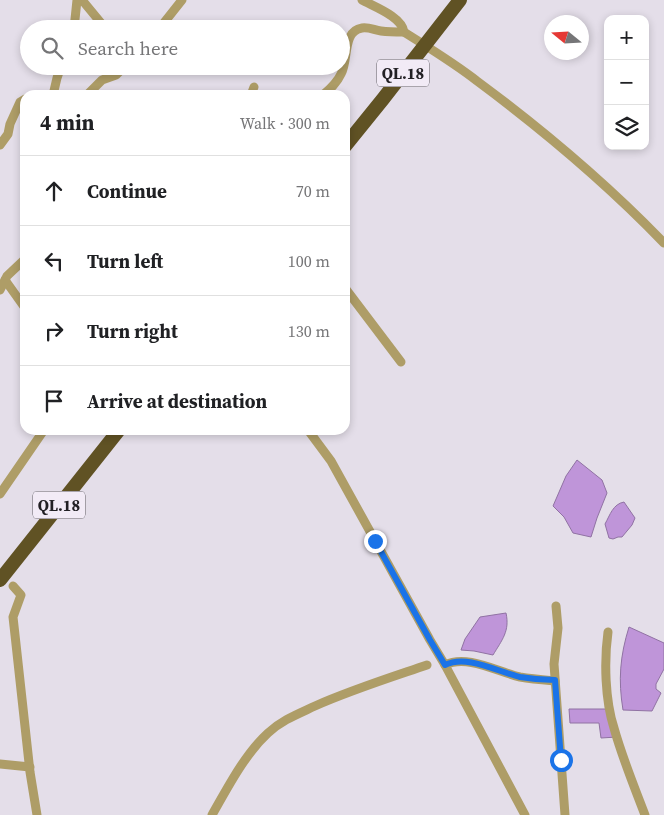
<!DOCTYPE html>
<html lang="en">
<head>
<meta charset="utf-8">
<style>
  body { margin:0; font-family:"Source Serif 4",serif; background:#f6f6f6; color:#202124 }
  .controls { position:absolute; right:15px; top:15px; display:grid; overflow:hidden; border-radius:10px; box-shadow:0 2px 8px #0003 }
  .controls button { width:45px; height:45px; display:grid; place-items:center; padding:0; border:0; border-bottom:1px solid #e0e0e0; background:#fff; color:#202124; font:25px sans-serif }
  .compass { position:absolute; left:544px; top:15px; width:45px; height:45px; border-radius:50%; background:#fff; box-shadow:0 2px 8px #0003; rotate:288deg }
  .stop { position:absolute; width:15px; height:15px; margin:-11px; border:4px solid #1a73e8; border-radius:50%; background:#fff }
  .stop.end { background:#1a73e8; border-color:#fff; box-shadow:0 1px 5px #0008 }
  .list { margin:0; padding:0; list-style:none }
  h2 { display:flex; justify-content:space-between; align-items:center; height:65px; margin:0; padding:0 20px; font-size:21px }
  h2 small { font-size:16px; font-weight:400; color:#757577 }
  .list li { display:grid; grid-template-columns:32px 1fr auto; gap:15px; align-items:center; box-sizing:border-box; height:70px; padding:0 20px; border-top:1px solid #e0e0e0 }
  .list b { display:block; font-size:19px; white-space:nowrap }
  .list em { font-size:16px; font-style:normal; color:#757577 }
  .icon { flex:none; width:28px; height:28px; fill:none; stroke:currentColor; stroke-width:2; stroke-linecap:round; stroke-linejoin:round }
  .map { position:relative; flex:none; width:664px; height:815px; overflow:hidden }
  .search { position:absolute; background:#fff; box-shadow:0 2px 8px #0003; left:20px; top:20px; width:330px; height:55px; display:flex; align-items:center; gap:12px; box-sizing:border-box; padding:0 18px; border-radius:28px; color:#757577; font-size:19px }
  .panel { position:absolute; background:#fff; box-shadow:0 2px 8px #0003; left:20px; top:90px; width:330px; height:345px; border-radius:15px }
  .map>svg:first-child { display:block }
  .water { fill:#bf95d9; stroke:#9072a3 }
  .lines { fill:none; stroke-linecap:round; stroke-linejoin:round }
  .minor { stroke:#ae9d67; stroke-width:9 }
  .highway { stroke:#605224; stroke-width:14 }
  .route { stroke:#1a73e8; stroke-width:6 }
  .labels { text-anchor:middle; dominant-baseline:central; stroke-width:4; stroke-linejoin:round; paint-order:stroke }
  .shield { fill:#f2ebf6; stroke:#605d63; stroke-width:1 }
  .shield-label { font-size:16px; font-weight:bold; fill:#222024 }
</style>
</head>
<body>
<div class="map">
<svg width="664" height="815" viewBox="0 0 664 815">
  <rect width="100%" height="100%" fill="#e4dee9"/>
  <g class="water">
    <polygon points="577,460 602,480 607,493 597,518 591,537 573,533 564,517 553,506 566,476"/>
    <path d="M624 502 635 518 632 525 622 537H618L613 539 609 538 605 524C610 515 613 504 624 502Z"/>
    <path d="M506 613C510 631 502 640 493 655L474 651 461 650 465 639 480 617Z"/>
    <path d="M629 627 664 643V669L656 684V689L661 693 652 711 623 710C618 680 620 656 629 627Z"/>
    <polygon points="569,709 609,709 617,737 601,738 599,723 570,723"/>
  </g>
  <g class="lines">
    <g class="minor">
      <polyline points="82,0 106,29"/>
      <path d="M362 0C375 7 402 17 404 32 429 48 454 63 477 81 543 130 607 184 664 243"/>
      <polyline points="74,29 77,0"/>
      <polyline points="159,29 182,0"/>
      <polyline points="53,95 57,78 61,66"/>
      <polyline points="87,95 102,80 116,75 125,66"/>
      <polyline points="251,95 254,87"/>
      <path d="M323 95C330 89 337 83 341 74 349 60 342 31 362 28 369 27 374 30 381 31 389 32 397 32 404 32"/>
      <polyline points="0,145 8,134 10,124 20,102 25,99"/>
      <polyline points="5,280 25,308"/>
      <polyline points="345,288 401,362"/>
      <polyline points="0,290 7,276 25,259"/>
      <polyline points="308,430 331,461 430,640 445,665 525,815"/>
      <polyline points="0,494 44,430"/>
      <polyline points="13,586 21,595 13,617 15,635 30,772 37,815"/>
      <polyline points="556,606 558,628 554,664 565,815"/>
      <path d="M608 632C604 661 605 700 614 728 622 757 634 786 645 815"/>
      <path d="M445 665C467 654 498 672 520 677 532 679 544 680 555 681"/>
      <polyline points="0,764 30,767"/>
      <path d="M212 815C228 787 245 754 268 733 282 720 298 714 315 706 351 690 389 678 427 665"/>
    </g>
    <g class="highway">
      <polyline points="345,146 383,99 460,0"/>
      <polyline points="0,580 119,430"/>
    </g>
  </g>
  <g class="lines">
    <path class="route" d="M375 541 430 640 445 665C467 654 498 672 520 677 532 679 544 680 555 680L561 760"/>
  </g>
  <g class="labels">
    <g class="shield">
      <rect x="377" y="59.5" width="52" height="27" rx="4"/>
      <rect x="33" y="491.5" width="52" height="27" rx="4"/>
    </g>
    <g class="shield-label">
      <text x="403" y="73">QL.18</text>
      <text x="59" y="505">QL.18</text>
    </g>
  </g>
</svg>
<div class="controls">
<button>+</button>
<button>−</button>
<button><svg class="icon" aria-label="layers" viewBox="0 0 24 24"><path d="M12 4l9 5-9 5-9-5zM3 14l9 5 9-5"/></svg></button>
</div>
<svg class="compass" viewBox="-18 -18 36 36"><path d="M0-13l5 13h-10z" fill="#e53935"/><path d="M0 13l5-13h-10z" fill="#757577"/></svg>
<div class="stop" style="left:561px;top:760px"></div>
<div class="stop end" style="left:375px;top:541px"></div>
<div class="search"><svg class="icon" aria-label="search" viewBox="0 0 24 24"><circle cx="10" cy="10" r="6"/><path d="M15 15l6 6"/></svg>Search here</div>
<section class="panel">
<h2>4 min<small>Walk · 300 m</small></h2>
<ul class="list">
<li><svg class="icon" aria-label="ahead" viewBox="0 0 24 24"><path d="M12 20V5M6 11l6-6 6 6"/></svg><div><b>Continue</b></div><em>70 m</em></li>
<li><svg class="icon" aria-label="left" viewBox="0 0 24 24"><path d="M17 20v-9H6M10 6l-5 5 5 5"/></svg><div><b>Turn left</b></div><em>100 m</em></li>
<li><svg class="icon" aria-label="right" viewBox="0 0 24 24"><path d="M7 20v-9h11M14 6l5 5-5 5"/></svg><div><b>Turn right</b></div><em>130 m</em></li>
<li><svg class="icon" aria-label="arrive" viewBox="0 0 24 24"><path d="M6 21V4h12l-3 4 3 4H6"/></svg><div><b>Arrive at destination</b></div></li>
</ul>
</section>
</div>
</body>
</html>
